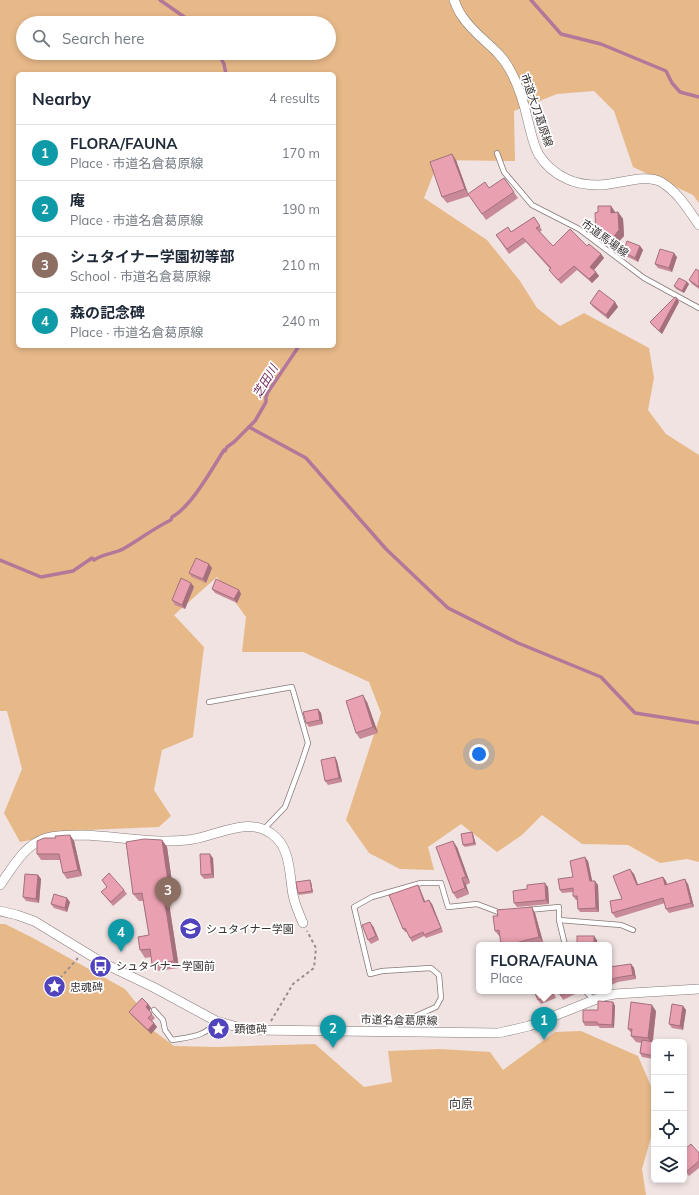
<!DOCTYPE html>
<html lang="en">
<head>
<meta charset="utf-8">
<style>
  body { margin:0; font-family:Mulish,"Noto Sans JP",sans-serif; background:#f6f6f7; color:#1f2937 }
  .controls { position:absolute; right:12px; bottom:12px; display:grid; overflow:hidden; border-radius:6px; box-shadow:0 2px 6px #0003 }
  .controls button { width:36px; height:36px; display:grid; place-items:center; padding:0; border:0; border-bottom:1px solid #e0e1e3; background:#fff; color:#1f2937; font:20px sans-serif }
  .you { position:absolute; left:479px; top:754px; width:14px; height:14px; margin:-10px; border:3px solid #fff; border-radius:50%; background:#1a73e8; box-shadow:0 0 0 6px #1a73e833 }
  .badge { display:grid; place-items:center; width:26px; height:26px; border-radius:50%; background:#0f766e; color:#fff; font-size:13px; font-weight:700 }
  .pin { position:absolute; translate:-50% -33px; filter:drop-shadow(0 1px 2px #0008) }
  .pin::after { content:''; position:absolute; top:21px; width:14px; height:12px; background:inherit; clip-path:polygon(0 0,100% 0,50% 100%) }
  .popup { position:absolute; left:476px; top:942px; width:136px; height:52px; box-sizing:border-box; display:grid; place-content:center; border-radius:6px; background:#fff; filter:drop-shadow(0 1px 3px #0005); font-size:13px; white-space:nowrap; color:#747a83 }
  .popup b { font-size:15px; color:#1f2937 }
  .popup::after { content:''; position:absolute; left:50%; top:100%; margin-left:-8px; border:8px solid transparent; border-top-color:#fff }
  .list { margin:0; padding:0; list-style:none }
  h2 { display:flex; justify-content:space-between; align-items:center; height:52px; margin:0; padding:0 16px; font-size:17px }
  h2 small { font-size:13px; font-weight:400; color:#747a83 }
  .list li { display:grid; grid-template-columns:26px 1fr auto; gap:12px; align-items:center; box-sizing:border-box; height:56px; padding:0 16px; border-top:1px solid #e0e1e3 }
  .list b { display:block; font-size:15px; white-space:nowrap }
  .list p { margin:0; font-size:13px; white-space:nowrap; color:#747a83 }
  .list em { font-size:13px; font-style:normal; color:#747a83 }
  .icon { flex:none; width:22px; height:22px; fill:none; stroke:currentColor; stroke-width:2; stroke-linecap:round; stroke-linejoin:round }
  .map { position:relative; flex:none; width:699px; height:1195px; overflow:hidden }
  .search { position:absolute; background:#fff; box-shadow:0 2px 6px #0003; left:16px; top:16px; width:320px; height:44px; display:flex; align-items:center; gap:10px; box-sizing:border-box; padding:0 14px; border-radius:22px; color:#747a83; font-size:15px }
  .panel { position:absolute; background:#fff; box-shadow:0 2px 6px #0003; left:16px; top:72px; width:320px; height:276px; border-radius:6px }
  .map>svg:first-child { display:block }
  .green { fill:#e7b989; fill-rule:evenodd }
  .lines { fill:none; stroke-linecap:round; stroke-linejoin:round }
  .stream { stroke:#b3779a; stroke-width:3.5 }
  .service-casing { stroke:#867a79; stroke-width:6 }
  .minor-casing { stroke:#867a79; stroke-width:10 }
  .path { stroke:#968d8c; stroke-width:2; stroke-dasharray:3 3; stroke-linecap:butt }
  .service { stroke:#fff; stroke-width:4.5 }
  .minor { stroke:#fff; stroke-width:9 }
  .wall { fill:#c88a97 }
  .shaded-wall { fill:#a3707b }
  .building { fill:#e9a0b0; stroke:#a3707b }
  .labels { text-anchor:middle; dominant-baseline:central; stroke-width:3.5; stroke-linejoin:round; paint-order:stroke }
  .street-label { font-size:11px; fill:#363130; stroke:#fff }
  .poi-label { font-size:11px; fill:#363130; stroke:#fff; text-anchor:start }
  .water-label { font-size:12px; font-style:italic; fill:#742b5a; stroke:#fff }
  .neighbourhood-label { font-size:12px; fill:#463c3b; stroke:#fff }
</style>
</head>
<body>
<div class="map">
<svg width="699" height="1195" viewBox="0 0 699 1195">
  <rect width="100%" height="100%" fill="#f0e3e2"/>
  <g class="green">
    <path d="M0 0H699V203L693 195 633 167 614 111 594 91 557 94 514 111 515 161 439 160 424 198 487 240 520 281 537 308 560 326 584 313 649 348 654 378 648 410 666 434 699 455V862L687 859 660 863 628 845 582 844 542 815 522 835 497 852 461 824 428 847 434 870 400 869 369 853 346 820 381 713 369 682 303 652H242L246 617 217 577 174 615 204 647 193 737 162 750 154 790 171 816 159 827 87 830 20 842 4 813 22 769 7 711H0ZM23 23H329V53H23ZM18 74H334V346H18Z"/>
    <polygon points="0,924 5,924 33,938 125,989 142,1010 150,1028 174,1046 217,1047 315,1044 364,1087 392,1082 388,1051 440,1049 490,1052 503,1070 555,1032 581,1031 638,1056 654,1093 654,1127 642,1169 646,1195 0,1195"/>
  </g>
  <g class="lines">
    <g class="stream">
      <polyline points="160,0 193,23"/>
      <polyline points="531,0 561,34 601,44 666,71 672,83 680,92 699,97"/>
      <polyline points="218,53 224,64 226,74"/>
      <polyline points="249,427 306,458 386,549 448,608 518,643 601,677 635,713 699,723"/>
      <path d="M0 560 41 577 73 571 92 558 94 560C102 554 113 554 123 549 139 540 154 528 171 520L172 517C191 507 212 469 224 450L225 451 227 447 234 442 255 421 266 402V397L268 392 299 346"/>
    </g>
    <defs>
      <g id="service">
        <polyline points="497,153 504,172 532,205 579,229 644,278 699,308"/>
        <polyline points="209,702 292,687 308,743 301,764 285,807 264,829"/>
        <polyline points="528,910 559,907 559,920 621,925 633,930"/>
        <polyline points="559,920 565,945"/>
        <polyline points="585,991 593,999"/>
        <path d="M154 1010 163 1020 165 1030 172 1040C188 1037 207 1037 216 1021"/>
        <polyline points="387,1029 436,1007 441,998 439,975 431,968 382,971 370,974 354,907 372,897 421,883 441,883 448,907 477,904 498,912 503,912"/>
      </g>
      <g id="minor">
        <path d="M454 0C456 5 458 11 462 16 475 37 499 48 510 70 519 86 524 103 528 121 531 132 533 145 539 155 546 166 556 174 567 179 577 184 588 185 599 185 617 185 646 173 661 182 678 192 688 209 699 225"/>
        <path d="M0 885C13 867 24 845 46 838 57 835 69 835 82 835 117 836 152 844 187 840 214 838 246 815 272 834 291 848 289 873 293 895 295 905 299 914 303 923"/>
        <polyline points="0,911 17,915 34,921 103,963 153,987 216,1021 248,1030 499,1033 529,1026 604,996 615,994 699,989"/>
      </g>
    </defs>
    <use href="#service" class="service-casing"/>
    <use href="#minor" class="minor-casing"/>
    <g class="path">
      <polyline points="60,978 78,958"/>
      <polyline points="271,1021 293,984 314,968 316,948 307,931"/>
    </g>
    <use href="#service" class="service"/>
    <use href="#minor" class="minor"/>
  </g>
  <g class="wall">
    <polygon points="456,160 468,194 489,188 504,178 518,198 486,220 468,194 469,196 447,203 442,197"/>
    <polygon points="611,206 615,212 618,212 623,219 624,236 615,246 611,240 600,240 596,234 598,212"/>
    <polygon points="534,217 542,230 540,232 553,246 587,246 601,254 604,258 594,270 599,276 592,283 577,270 561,284 549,270 550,269 526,242 509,254 496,235 511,232"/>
    <polygon points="640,246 643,250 638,262 626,256 623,252"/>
    <polygon points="677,257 672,272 658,268 655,264"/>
    <polygon points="699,271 699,289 692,284 689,280"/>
    <polygon points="687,282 689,284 684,293 676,289 674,286"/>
    <polygon points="615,302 618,307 608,319 593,307 590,303"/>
    <polygon points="679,302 662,334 652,325 650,322"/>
    <polygon points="209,564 212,568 206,583 192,577 189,573"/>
    <polygon points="191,583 194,587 185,609 175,605 172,600"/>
    <polygon points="212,589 239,590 241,594 237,603 215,593"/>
    <polygon points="367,702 378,733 360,739 356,733"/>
    <polygon points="318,709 321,713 323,724 309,727 306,723"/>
    <polygon points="335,757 337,761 342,782 328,785 325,781"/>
    <polygon points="472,832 473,834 476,845 465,847 463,845"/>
    <polygon points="70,835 74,841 82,876 67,879 63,873 60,860 41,860 37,854 56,838"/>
    <polygon points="162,840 167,847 174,896 168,897 179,968 157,971 152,964 151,957 145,958 140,950 149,935 143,901 139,901 133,894"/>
    <polygon points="457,847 470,883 466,885 469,894 457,899 453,893"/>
    <polygon points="213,858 214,878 204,879 201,875"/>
    <polygon points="588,861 592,881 598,885 599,912 580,912 578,909 577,900 576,900 573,896 573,892 562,893 560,890 573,877"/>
    <polygon points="634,874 638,885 663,877 666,881 667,884 688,884 694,907 669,913 666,909 665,903 616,918 612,913 622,899"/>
    <polygon points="38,875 41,879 39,903 26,901 23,897"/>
    <polygon points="102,880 124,890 127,894 113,906 101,892 107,887"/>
    <polygon points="310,880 311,882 313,893 299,895 298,893"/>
    <polygon points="418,885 420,889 425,902 432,904 443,932 426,938 424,936 412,942 407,932 405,932 403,929"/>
    <polygon points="548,887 549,904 517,907 514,903"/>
    <polygon points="70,902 67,912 54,908 51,904"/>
    <polygon points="535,913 543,942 533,945 501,945 500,936 499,936 495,931"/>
    <polygon points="373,926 379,940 371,944 368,940"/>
    <polygon points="631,964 634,968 636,979 618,982 609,986 609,967"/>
    <polygon points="534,991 553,991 556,998 541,1004 538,1000"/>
    <polygon points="558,991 581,991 563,1000"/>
    <polygon points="613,1002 615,1006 614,1028 600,1028 598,1026 585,1026 583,1022 598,1010"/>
    <polygon points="148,1004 151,1008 149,1011 155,1018 152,1021 157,1027 151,1034 132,1016 129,1012"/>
    <polygon points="683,1006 686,1010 683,1030 672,1028 669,1024"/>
    <polygon points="656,1011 653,1042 654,1042 654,1059 642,1057 640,1053 641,1043 636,1042 631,1036 632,1034 628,1029"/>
    <polygon points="699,1153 699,1168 689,1176 684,1170"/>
  </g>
  <g class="shaded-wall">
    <polygon points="452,154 456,160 469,196 465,189"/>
    <polygon points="611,206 615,212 616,219 611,213"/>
    <polygon points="618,212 623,219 624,236 615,246 611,240"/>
    <polygon points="640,246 643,250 638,262 635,258"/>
    <polygon points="674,253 677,257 672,272 669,268"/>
    <polygon points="601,254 604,258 593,271 590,267"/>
    <polygon points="596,272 599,276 592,283 589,279"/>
    <polygon points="687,282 689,284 684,293 682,291"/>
    <polygon points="677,298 679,302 662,334 659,331"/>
    <polygon points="615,302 618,307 608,319 606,315"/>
    <polygon points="209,564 212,568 206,583 203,579"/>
    <polygon points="191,583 194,587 185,609 182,605"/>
    <polygon points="239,590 241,594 237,603 234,599"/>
    <polygon points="363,695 367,702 378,733 373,727"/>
    <polygon points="318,709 321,713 323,724 320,720"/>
    <polygon points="335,757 337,761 342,782 339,778"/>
    <polygon points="472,832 473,834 476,845 474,843"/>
    <polygon points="70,835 74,841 82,876 78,870"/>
    <polygon points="162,840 167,847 174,896 169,889"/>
    <polygon points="453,841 457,847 470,883 466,877"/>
    <polygon points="210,854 213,858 214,878 212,874"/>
    <polygon points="585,857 588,861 593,885 590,881"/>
    <polygon points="630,869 634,874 640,890 637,885"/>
    <polygon points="38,875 41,879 39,903 36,899"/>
    <polygon points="663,877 666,881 668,890 665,885"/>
    <polygon points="462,878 466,885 469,894 465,888"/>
    <polygon points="685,879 688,884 694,907 691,903"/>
    <polygon points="310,880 311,882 313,893 312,891"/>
    <polygon points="595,881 598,885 599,912 596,908"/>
    <polygon points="545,883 548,887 549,904 546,900"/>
    <polygon points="418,885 420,889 427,906 424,902"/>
    <polygon points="163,890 168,897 179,968 174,961"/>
    <polygon points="67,898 70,902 67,912 65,908"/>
    <polygon points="429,900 432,904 443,932 441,928"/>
    <polygon points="532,907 535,913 543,942 539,937"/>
    <polygon points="370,922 373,926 379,940 376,936"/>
    <polygon points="594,936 597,940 597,945 594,945"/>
    <polygon points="631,964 634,968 636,979 633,975"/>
    <polygon points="613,1002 615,1006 614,1028 612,1025"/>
    <polygon points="148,1004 151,1008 149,1012 146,1007"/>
    <polygon points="652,1005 656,1011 652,1045 648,1038"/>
    <polygon points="683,1006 686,1010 683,1030 680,1026"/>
    <polygon points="154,1023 157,1027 151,1034 148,1030"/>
  </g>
  <g class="building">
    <polygon points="452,154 465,189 442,197 430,162"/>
    <polygon points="504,178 514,192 482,214 468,194 485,182 489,188"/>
    <polygon points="598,206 611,206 611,213 618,212 619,230 611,240 610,234 596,234 595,213 598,212"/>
    <polygon points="534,217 540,226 536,228 553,246 570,229 587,246 589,244 601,254 590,267 596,272 589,279 574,266 558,280 549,270 551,268 523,238 507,249 496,235 508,227 511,232"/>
    <polygon points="627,241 640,246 635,258 623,252"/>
    <polygon points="660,249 674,253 669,268 655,264"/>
    <polygon points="696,269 699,271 699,287 689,280"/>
    <polygon points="679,278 687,282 682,291 674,286"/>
    <polygon points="599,290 615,302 606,315 590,303"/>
    <polygon points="675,297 677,298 659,331 650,322"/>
    <polygon points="196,558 209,564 203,579 189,573"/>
    <polygon points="181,578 191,583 182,605 172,600"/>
    <polygon points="216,579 239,590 234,599 212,589"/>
    <polygon points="363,695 373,727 356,733 346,701"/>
    <polygon points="318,709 320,720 306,723 303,712"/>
    <polygon points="335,757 339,778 325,781 321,760"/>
    <polygon points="472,832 474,843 463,845 461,834"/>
    <polygon points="70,835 78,870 63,873 59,854 37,854 37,841 44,838 56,838 55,836"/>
    <polygon points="144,839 162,840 169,889 163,890 174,961 152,964 150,949 140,950 138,937 149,935 142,893 133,894 126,842"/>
    <polygon points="453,841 466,877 462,878 465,888 453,893 436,847"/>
    <polygon points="200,854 210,854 212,874 201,875"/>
    <polygon points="585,857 590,881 595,881 596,908 578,909 577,896 573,896 573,888 560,890 558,879 573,877 570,861"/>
    <polygon points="630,869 637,885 663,877 665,885 685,879 691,903 666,909 663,898 612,913 610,901 622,899 613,876"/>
    <polygon points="109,873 124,890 111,902 101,892 107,887 102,880"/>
    <polygon points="25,874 38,875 36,899 23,897"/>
    <polygon points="310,880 312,891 298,893 296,882"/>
    <polygon points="545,883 546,900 514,903 513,891 527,889 527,885"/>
    <polygon points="418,885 424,902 429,900 441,928 424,935 423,932 410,938 405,928 403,929 389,895"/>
    <polygon points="54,894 67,898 65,908 51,904"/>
    <polygon points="532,907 539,937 515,943 516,945 501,945 499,930 495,931 493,916 498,916 497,910"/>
    <polygon points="370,922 376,936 368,940 362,925"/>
    <rect x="577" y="936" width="17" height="9"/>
    <polygon points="631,964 633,975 615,978 609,981 609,967"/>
    <polygon points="534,991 552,991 553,994 538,1000"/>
    <polygon points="558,991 570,991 561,996"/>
    <polygon points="142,998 148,1004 146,1007 152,1014 148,1018 154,1023 148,1030 129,1012"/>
    <polygon points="598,1001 613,1002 612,1025 597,1024 597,1022 583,1022 583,1010 598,1010"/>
    <polygon points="631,1002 652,1005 648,1038 631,1036 632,1029 628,1029"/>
    <polygon points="672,1004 683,1006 680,1026 669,1024"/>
    <polygon points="642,1040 654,1042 654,1056 640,1053"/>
    <polygon points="691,1144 699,1153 699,1161 686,1172 684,1169 684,1150"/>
  </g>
  <defs>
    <symbol id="school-disc" viewBox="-11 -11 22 22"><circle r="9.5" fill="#5043bb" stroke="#fff"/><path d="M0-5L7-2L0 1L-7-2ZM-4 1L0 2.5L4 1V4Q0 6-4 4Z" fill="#fff"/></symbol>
    <symbol id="bus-disc" viewBox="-11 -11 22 22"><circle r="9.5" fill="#5043bb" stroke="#fff"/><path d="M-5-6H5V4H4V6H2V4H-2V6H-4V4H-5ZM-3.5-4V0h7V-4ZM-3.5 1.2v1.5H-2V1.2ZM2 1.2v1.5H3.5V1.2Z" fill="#fff"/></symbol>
    <symbol id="sight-disc" viewBox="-11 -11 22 22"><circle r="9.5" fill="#5043bb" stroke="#fff"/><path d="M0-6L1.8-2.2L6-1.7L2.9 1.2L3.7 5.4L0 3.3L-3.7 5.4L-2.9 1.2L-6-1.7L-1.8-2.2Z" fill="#fff"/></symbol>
  </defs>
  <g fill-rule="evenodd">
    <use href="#school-disc" x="178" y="916" width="25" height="25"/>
    <use href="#bus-disc" x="88" y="954" width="25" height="25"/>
    <use href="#sight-disc" x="42" y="974" width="25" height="25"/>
    <use href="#sight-disc" x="206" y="1016" width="25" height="25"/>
  </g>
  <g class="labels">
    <g class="street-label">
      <text transform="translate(537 110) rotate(71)">市道大刀葛原線</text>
      <text transform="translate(605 238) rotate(36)">市道馬場線</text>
      <text transform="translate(399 1020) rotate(1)">市道名倉葛原線</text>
    </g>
    <g class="poi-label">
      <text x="206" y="929">シュタイナー学園</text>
      <text x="116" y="966">シュタイナー学園前</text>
      <text x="70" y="987">忠魂碑</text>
      <text x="234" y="1029">顕徳碑</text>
    </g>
    <g class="water-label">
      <text transform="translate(265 381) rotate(-59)">芝田川</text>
    </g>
    <g class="neighbourhood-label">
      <text x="461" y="1103">向原</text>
    </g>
  </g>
</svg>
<div class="controls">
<button>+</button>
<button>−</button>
<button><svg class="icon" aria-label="locate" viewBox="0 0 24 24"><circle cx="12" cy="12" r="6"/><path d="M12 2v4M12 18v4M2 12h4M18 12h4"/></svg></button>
<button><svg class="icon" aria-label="layers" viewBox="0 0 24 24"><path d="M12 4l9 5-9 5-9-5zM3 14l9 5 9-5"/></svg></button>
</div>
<div class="you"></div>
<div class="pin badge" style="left:544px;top:1040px;background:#0f9aa8">1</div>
<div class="popup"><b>FLORA/FAUNA</b>Place</div>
<div class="pin badge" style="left:333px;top:1048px;background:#0f9aa8">2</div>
<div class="pin badge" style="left:168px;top:910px;background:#8d6e63">3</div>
<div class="pin badge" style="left:121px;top:952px;background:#0f9aa8">4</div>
<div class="search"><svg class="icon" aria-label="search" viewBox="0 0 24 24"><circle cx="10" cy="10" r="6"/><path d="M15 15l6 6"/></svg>Search here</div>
<section class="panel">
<h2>Nearby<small>4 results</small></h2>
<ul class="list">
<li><span class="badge" style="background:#0f9aa8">1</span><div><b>FLORA/FAUNA</b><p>Place · 市道名倉葛原線</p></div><em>170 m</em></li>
<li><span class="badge" style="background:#0f9aa8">2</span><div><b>庵</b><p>Place · 市道名倉葛原線</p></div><em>190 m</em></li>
<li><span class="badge" style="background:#8d6e63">3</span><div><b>シュタイナー学園初等部</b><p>School · 市道名倉葛原線</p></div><em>210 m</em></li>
<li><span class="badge" style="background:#0f9aa8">4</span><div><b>森の記念碑</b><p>Place · 市道名倉葛原線</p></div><em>240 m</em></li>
</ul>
</section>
</div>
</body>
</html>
